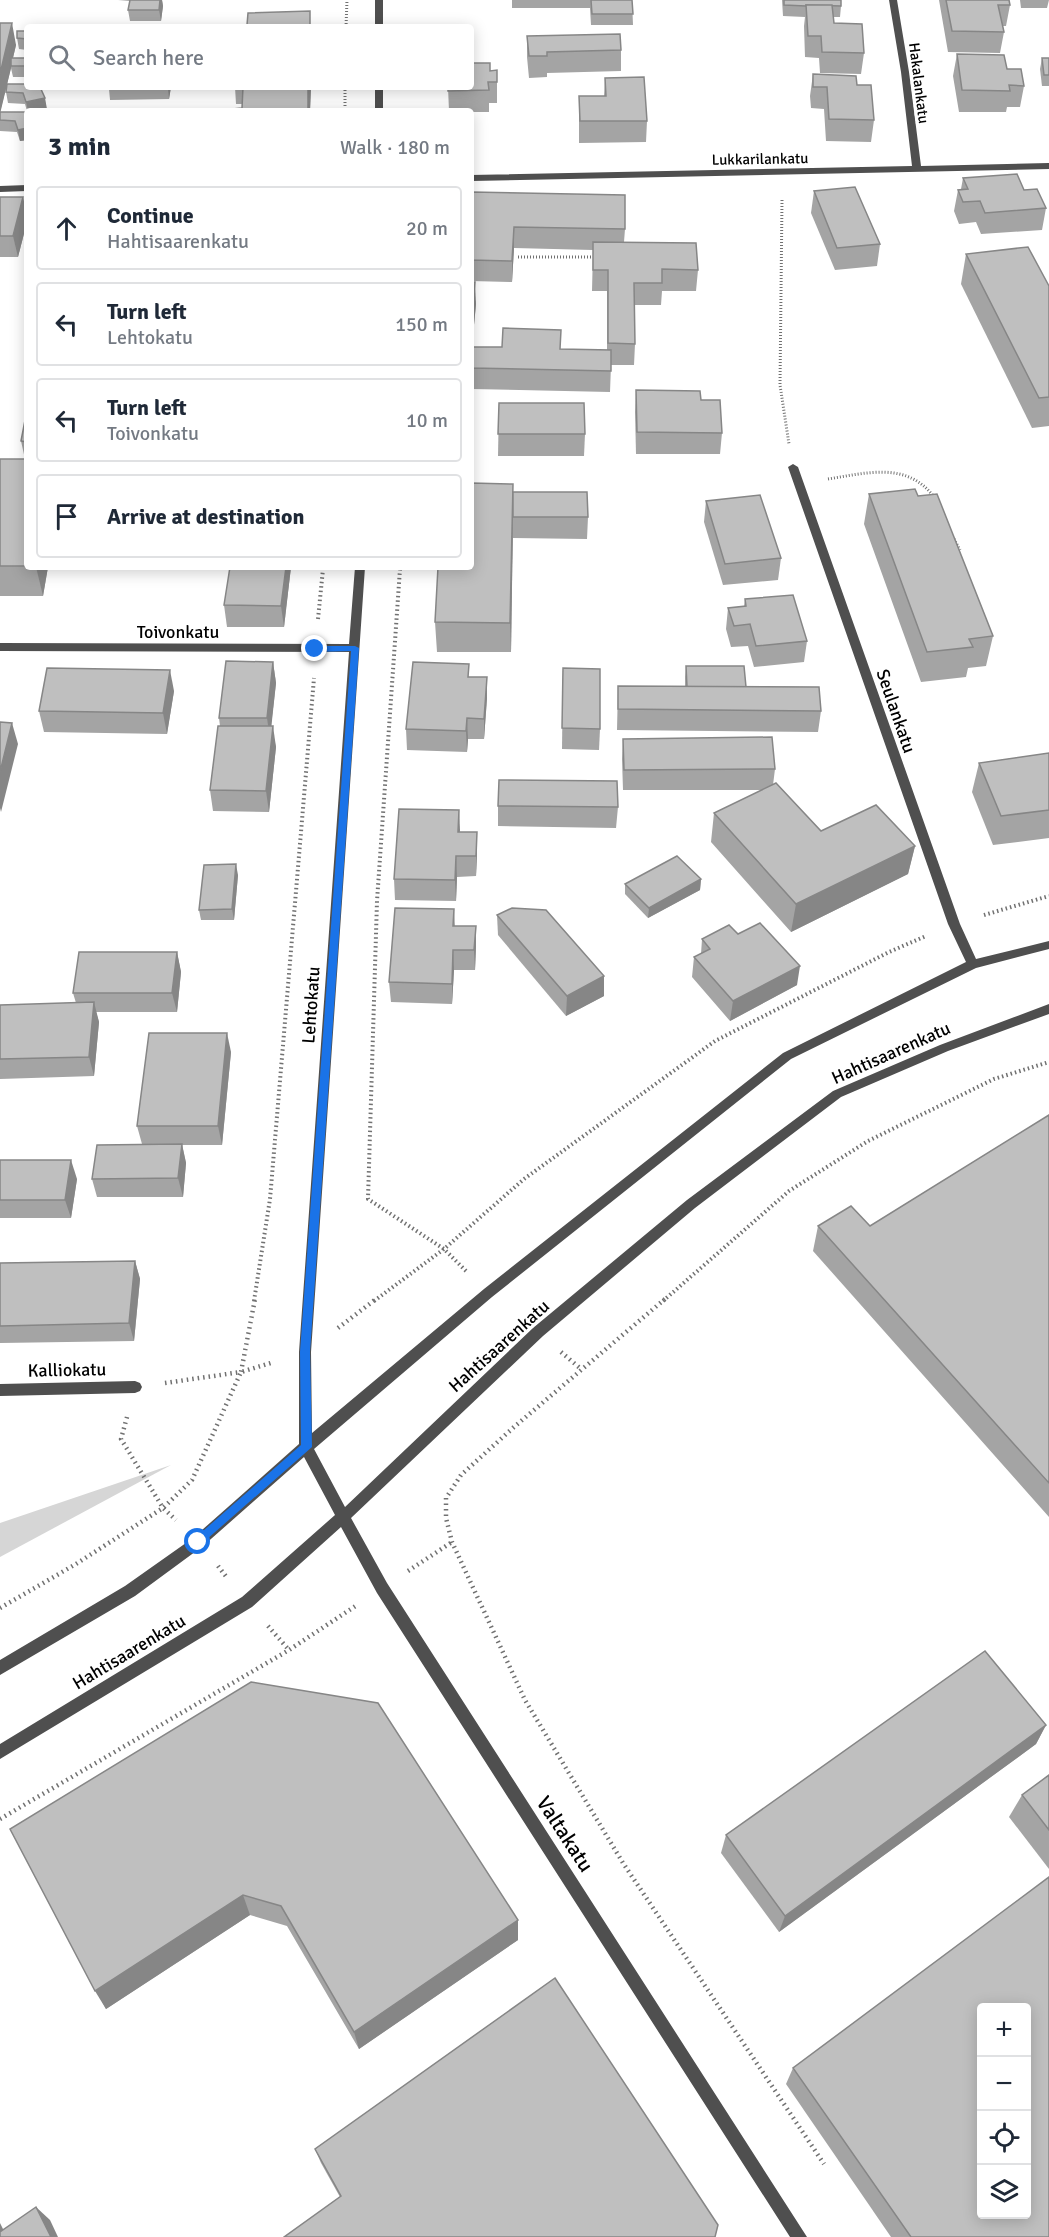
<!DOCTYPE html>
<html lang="en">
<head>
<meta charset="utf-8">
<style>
  body { margin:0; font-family:Signika,sans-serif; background:#f2f2f3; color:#1f2937 }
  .controls { position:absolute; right:18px; bottom:18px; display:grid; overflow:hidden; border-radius:6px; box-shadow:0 3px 15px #0003 }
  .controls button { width:54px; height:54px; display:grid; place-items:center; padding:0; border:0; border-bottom:2px solid #e0e1e3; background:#fff; color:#1f2937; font:30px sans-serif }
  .stop { position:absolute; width:18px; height:18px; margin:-14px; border:4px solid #1a73e8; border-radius:50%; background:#fff }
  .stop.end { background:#1a73e8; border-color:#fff; box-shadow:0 2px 6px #0008 }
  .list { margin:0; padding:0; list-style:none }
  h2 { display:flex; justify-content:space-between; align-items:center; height:78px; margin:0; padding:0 24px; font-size:26px }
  h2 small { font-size:20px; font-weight:400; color:#747a83 }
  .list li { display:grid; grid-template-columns:39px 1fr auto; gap:18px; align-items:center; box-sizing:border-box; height:84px; margin:0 12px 12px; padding:0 12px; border:2px solid #e0e1e3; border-radius:6px }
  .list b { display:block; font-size:22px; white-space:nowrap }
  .list p { margin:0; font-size:20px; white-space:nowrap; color:#747a83 }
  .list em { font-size:20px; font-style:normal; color:#747a83 }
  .icon { flex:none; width:33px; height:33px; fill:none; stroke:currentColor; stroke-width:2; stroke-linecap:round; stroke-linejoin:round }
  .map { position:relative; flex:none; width:1049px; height:2237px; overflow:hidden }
  .search { position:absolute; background:#fff; box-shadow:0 3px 15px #0003; left:24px; top:24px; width:450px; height:66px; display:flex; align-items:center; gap:15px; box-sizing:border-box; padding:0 21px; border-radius:6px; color:#747a83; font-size:22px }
  .panel { position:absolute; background:#fff; box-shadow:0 3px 15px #0003; left:24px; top:108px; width:450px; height:462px; border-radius:6px }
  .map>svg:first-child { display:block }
  .green { fill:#d6d6d6 }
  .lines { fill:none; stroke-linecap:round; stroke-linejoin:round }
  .path-far2 { stroke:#717171; stroke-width:3; stroke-dasharray:1 2; stroke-linecap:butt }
  .path-far1 { stroke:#717171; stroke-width:4; stroke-dasharray:1.5 3; stroke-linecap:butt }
  .path { stroke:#717171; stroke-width:4.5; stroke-dasharray:1.5 4; stroke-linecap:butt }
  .street { fill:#4f4f4f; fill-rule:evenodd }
  .wall { fill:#a4a4a4 }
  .shaded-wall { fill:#868686 }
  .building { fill:#bfbfbf; stroke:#868686; stroke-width:1.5; fill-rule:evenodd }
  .route { fill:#1a73e8 }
  .labels { text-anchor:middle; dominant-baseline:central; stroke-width:6; stroke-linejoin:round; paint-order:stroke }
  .far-street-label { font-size:15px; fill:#000; stroke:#fff }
  .street-label { font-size:18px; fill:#000; stroke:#fff }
  .near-street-label { font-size:21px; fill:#000; stroke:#fff }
</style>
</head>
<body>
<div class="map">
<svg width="1049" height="2237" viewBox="0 0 1049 2237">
  <rect width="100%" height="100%" fill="#fff"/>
  <polygon class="green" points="171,1465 0,1557 0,1523"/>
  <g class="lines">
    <g class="path-far2">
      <polyline points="346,27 347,0"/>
      <polyline points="345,87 345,111"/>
      <polyline points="782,200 780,385 789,444"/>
      <polyline points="518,257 595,257"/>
      <path d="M828 479C867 473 907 461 934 497"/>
      <polyline points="954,539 960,550"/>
      <polyline points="323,570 323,567"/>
      <polyline points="400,570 400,567"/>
    </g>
    <g class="path-far1">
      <polyline points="400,569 377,901 368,1199 444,1249 467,1272"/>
      <polyline points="318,619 323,569"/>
      <polyline points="984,915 1049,896"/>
      <polyline points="254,1301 270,1199 314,678"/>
      <polyline points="374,1301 444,1249 524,1179 715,1041 889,952 926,936"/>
      <polyline points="663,1301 789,1191 868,1141 994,1079 1049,1062"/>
    </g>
    <g class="path">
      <polyline points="665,1299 514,1427 461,1475 446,1498 446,1518 452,1542 525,1700 623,1863 824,2164"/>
      <polyline points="338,1328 376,1299"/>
      <polyline points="561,1352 581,1369"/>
      <polyline points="165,1383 241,1372 255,1299"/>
      <polyline points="127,1417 121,1439 163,1508 176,1520"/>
      <polyline points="218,1566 228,1579"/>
      <polyline points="408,1571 452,1542"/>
      <polyline points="0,1608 76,1564 163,1508 192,1480 241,1372 274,1362"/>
      <polyline points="268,1626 289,1650"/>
      <polyline points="0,1819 289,1650 357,1605"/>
    </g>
    <g class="street">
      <rect x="375" y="0" width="8" height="27"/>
      <polygon points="889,0 897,0 909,72 921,166 1049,163 1049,169 471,181 471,175 912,166 901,72"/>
      <rect x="375" y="87" width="8" height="24"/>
      <polygon points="27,185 27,191 0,192 0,186"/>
      <polygon points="793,464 798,467 960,924 976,959 1049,941 1049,949 976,968 791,1059 492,1297 314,1449 345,1507 533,1328 687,1200 833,1091 940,1045 1049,1004 1049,1014 948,1051 841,1097 695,1208 543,1336 351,1518 387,1583 807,2237 790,2237 377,1593 341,1527 252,1607 0,1759 0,1744 242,1597 335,1515 304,1457 203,1546 135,1596 0,1675 0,1660 125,1586 193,1538 299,1444 299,1352 349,652 0,651 0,643 349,644 355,567 365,567 311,1352 312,1433 484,1289 783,1053 966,962 948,924 788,467"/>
      <polygon points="135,1381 140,1383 142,1387 140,1391 135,1393 0,1396 0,1384"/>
    </g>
  </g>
  <g class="wall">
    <polygon points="118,0 162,0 163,6 161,21 130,21 128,10 130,1"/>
    <polygon points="512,0 632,0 633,25 591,25 590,8 512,8"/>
    <polygon points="782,0 841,0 841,6 840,17 833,17 834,23 864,53 861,74 820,73 819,58 805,57 804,26 805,17 783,16"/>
    <polygon points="939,0 1009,0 1010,5 1006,26 1003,26 1004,32 1000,53 948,52"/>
    <polygon points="1020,0 1049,0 1047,8 1021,8"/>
    <polygon points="0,23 16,45 13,58 27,58 27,77 13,77 11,68 7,84 27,84 47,109 38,111 27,111 25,104 8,103 6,92 6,88 0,112 27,112 27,140 20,141 17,132 0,131"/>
    <polygon points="27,31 27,50 19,49 17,38"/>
    <polygon points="527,36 621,50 621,71 547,73 547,77 529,78 527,57"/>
    <polygon points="957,54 1007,69 1024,86 1020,107 1007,107 1006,112 959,112 953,76"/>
    <polygon points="1042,58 1049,58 1049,86 1042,86 1040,69"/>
    <polygon points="490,71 497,82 497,103 489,103 489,112 471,112 471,111 449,111 448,87"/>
    <polygon points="813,74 857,85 874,120 871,142 826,141 824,109 811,108 810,96"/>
    <polygon points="605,78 647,121 646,142 579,143 579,96 604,96"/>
    <polygon points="171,87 169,99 110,100 109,89"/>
    <polygon points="235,87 311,87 310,111 242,108 242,104 236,104"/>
    <polygon points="963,178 1024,190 1046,208 1042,230 981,234 976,222 959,224 954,211 958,190 961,189"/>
    <polygon points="814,191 880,244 877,266 835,270 811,213"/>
    <polygon points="471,192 625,229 624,242 698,270 696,291 662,291 661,305 634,305 635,344 634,365 611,365 610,392 472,389 471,368 560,349 607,350 607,291 592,291 593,250 514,248 512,282 471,281"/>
    <polygon points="0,197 23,197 27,215 27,222 18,257 0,257"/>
    <polygon points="966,254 1049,286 1049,426 1032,428 961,284"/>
    <polygon points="471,282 476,304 473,335 471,335"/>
    <polygon points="636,390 701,400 722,433 720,454 636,454 635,412"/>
    <polygon points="499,403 585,434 584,456 498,456"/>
    <polygon points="27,410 27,567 48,567 43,596 0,596 0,459 25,459 21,441"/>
    <polygon points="513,492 588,517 587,539 513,538 513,523 511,652 437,652 435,622"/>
    <polygon points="869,494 918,496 993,636 986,666 968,668 966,677 921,682 864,524"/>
    <polygon points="706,501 781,558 778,580 723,585 704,522"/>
    <polygon points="291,567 284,627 227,627 224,605"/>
    <polygon points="745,599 807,641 804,662 754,667 748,646 731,647 726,629 728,608 744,606"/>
    <polygon points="273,662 276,683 271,726 276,747 269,812 213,811 210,790 220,726 219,718"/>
    <polygon points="686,666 821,711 818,732 617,730 618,686 685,687 685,677"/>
    <polygon points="563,668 600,729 599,750 562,749"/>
    <polygon points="469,677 487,677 487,698 484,739 468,739 467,752 407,750 406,729"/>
    <polygon points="174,691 167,734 44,732 39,711"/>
    <polygon points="623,739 775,769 773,785 821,831 915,846 908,874 791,932 711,842 714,813 763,790 623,790 622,759"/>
    <polygon points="1049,753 1049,838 993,845 972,792 979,763"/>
    <polygon points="498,806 618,807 616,828 498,826"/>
    <polygon points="459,832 477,832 477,853 476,876 457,877 456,901 395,900 394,879"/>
    <polygon points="238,875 234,920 201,920 199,910"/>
    <polygon points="701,879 700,890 648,918 625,894 625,884"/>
    <polygon points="454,909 455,926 476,946 475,970 454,970 452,1004 391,1002 389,982"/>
    <polygon points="497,915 604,976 604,996 566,1016 498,935"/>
    <polygon points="738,934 797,985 730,1021 692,977 694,957 701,954 702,939"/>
    <polygon points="177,952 181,972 177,1012 96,1012 99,1022 94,1076 0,1079 0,1005 76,1003 73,993"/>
    <polygon points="231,1052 222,1145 182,1145 186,1163 183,1197 97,1197 92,1179 142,1144 137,1126"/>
    <polygon points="1049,1115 1049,1517 813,1251 818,1226 870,1226"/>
    <polygon points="0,1160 77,1179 71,1218 0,1218"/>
    <polygon points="135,1261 140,1279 134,1341 0,1343 0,1263"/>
    <polygon points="1046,1725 1036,1744 779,1932 721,1853 726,1835"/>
    <polygon points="1049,1775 1049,1869 1009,1817 1022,1795"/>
    <polygon points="10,1829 518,1920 518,1940 359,2049 287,1926 250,1915 106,2009"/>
    <polygon points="555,1978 340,2197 321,2163 315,2149"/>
    <polygon points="793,2068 1049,2237 891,2237 786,2084"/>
  </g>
  <g class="shaded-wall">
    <polygon points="160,0 162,0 163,6 161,21 159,10"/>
    <polygon points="12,23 16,45 11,66 11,68 0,114 0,74"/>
    <polygon points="168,87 171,87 169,99 168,88"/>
    <polygon points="308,87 311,87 310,111 308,111"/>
    <polygon points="45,98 47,109 38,111 28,111 26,102"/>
    <polygon points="27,128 27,140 20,141 18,130"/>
    <polygon points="23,197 27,215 27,222 18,257 13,236"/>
    <polygon points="514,227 514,248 512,282 512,261"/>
    <polygon points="475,282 476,304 473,335 472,314"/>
    <polygon points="513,484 513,514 511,652 510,623"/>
    <polygon points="36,567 48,567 43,596"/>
    <polygon points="286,567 291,567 284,627 281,606"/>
    <polygon points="273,662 276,683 270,739 267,718"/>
    <polygon points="170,670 174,691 167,734 163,713"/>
    <polygon points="487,677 487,698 484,739 484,719"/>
    <polygon points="467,718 468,739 467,752 466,731"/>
    <polygon points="12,723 18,744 1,812 0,808 0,772"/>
    <polygon points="273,726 276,747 269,812 266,791"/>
    <polygon points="459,810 460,830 458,853 458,832"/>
    <polygon points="477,832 477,853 476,876 476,856"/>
    <polygon points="915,846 908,874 791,932 796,904"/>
    <polygon points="456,856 457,877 456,901 455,880"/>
    <polygon points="236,864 238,875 234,920 232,909"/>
    <polygon points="701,879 700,890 648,918 649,908"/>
    <polygon points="476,926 476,946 475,970 474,950"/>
    <polygon points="453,950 454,970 452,1004 452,984"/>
    <polygon points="177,952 181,972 177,1012 172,993"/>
    <polygon points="800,966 797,985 730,1021 733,1001"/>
    <polygon points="604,976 604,996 566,1016 567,996"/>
    <polygon points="94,1002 99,1022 94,1076 89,1057"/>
    <polygon points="227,1033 231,1052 222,1145 218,1126"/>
    <polygon points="182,1144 186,1163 183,1197 178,1178"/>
    <polygon points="71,1160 77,1179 71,1218 65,1200"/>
    <polygon points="135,1261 140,1279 134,1341 129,1323"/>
    <polygon points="1046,1725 1036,1744 779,1932 785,1916"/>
    <polygon points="243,1895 250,1915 106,2009 95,1991"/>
    <polygon points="518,1920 518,1940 359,2049 354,2032"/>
    <polygon points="36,2207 50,2220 58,2237 51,2237"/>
    <polygon points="0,2223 7,2237 0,2237"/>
  </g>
  <g class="building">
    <polygon points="130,0 160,0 159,10 128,10"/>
    <polygon points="591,0 632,0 633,14 592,14"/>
    <polygon points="784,0 841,0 841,6 806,5 806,6 784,5"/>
    <polygon points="946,0 1009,0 1010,5 998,5 1004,32 952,31"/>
    <polygon points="806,5 832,5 834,23 862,24 864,53 822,52 821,36 808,36"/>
    <polygon points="310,11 310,27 238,27 238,25 247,25 248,13"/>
    <polygon points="0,23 12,23 0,74"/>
    <polygon points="17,31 27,31 27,39 17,38"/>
    <polygon points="620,34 621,50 547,52 547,56 529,56 527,36"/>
    <polygon points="957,54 1004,55 1007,69 1021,69 1024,86 1009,85 1010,91 962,90"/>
    <rect x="11" y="58" width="16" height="8"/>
    <polygon points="1042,58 1049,58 1049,75 1044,75"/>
    <polygon points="471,63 490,63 490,71 497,70 497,82 488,82 489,90 448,91 448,87 471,87"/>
    <polygon points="813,74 856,76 857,85 871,85 874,120 829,119 827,87 813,87"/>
    <polygon points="644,77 647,121 580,121 579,96 606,96 605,78"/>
    <polygon points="7,84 27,84 27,87 40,87 45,98 26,102 23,93 6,92"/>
    <polygon points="109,87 168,87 168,88 109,89"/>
    <polygon points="243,87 308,87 308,111 233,111 233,109 242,108"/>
    <polygon points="0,112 27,112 27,128 18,130 15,121 0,120"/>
    <polygon points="1017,174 1024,190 1037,189 1046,208 985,213 980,201 963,202 958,190 968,189 963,178"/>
    <polygon points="855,187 880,244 837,248 814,191"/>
    <polygon points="471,192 625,195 625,229 514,227 512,261 471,260"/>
    <polygon points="0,197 23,197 13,236 0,236"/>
    <polygon points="593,242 696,243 698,270 662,269 662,283 634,283 635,344 608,343 608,270 593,270"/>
    <polygon points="1028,247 1049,286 1049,397 1039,398 966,254"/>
    <polygon points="471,282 475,282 472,314 471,314"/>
    <polygon points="503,328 561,330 560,349 611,350 611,371 471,368 472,347 502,347"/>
    <polygon points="636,390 700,391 701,400 720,400 722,433 637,432"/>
    <polygon points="499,403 584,403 585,434 498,434"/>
    <polygon points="27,410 27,442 21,441"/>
    <rect x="0" y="459" width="27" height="107"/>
    <polygon points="471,483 513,484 510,623 435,622 438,567 471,567"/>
    <polygon points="915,489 918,496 937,494 993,636 969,639 973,647 927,652 869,494"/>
    <polygon points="513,492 587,492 588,517 513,517"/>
    <polygon points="760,495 781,558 725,564 706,501"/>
    <polygon points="230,567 286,567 281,606 224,605"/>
    <polygon points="793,595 807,641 756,646 750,624 734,626 728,608 746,606 745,599"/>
    <polygon points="226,661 273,662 267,718 219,718"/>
    <polygon points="413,662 469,664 468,677 487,677 484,719 467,718 466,731 406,729"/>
    <polygon points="686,666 744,666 746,687 687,687"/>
    <polygon points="47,668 170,670 163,713 39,711"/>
    <polygon points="563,668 600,669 600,729 562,728"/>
    <polygon points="618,686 819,687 821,711 618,709"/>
    <polygon points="0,722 12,723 0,772"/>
    <polygon points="218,726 273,726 266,791 210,790"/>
    <polygon points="772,737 775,769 624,770 623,739"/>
    <polygon points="1049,753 1049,810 1001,816 979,763"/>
    <polygon points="499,780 617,781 618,807 498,806"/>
    <polygon points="776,783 821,831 876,805 915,846 796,904 714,813"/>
    <polygon points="399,809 459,810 458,832 477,832 476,856 456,856 455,880 394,879"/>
    <polygon points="677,856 701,879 649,908 625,884"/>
    <polygon points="236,864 232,909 199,910 204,865"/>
    <polygon points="395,908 454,909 453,926 476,926 474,950 453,950 452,984 389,982"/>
    <polygon points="512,908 546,910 604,976 567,996 497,915"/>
    <polygon points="760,923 800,966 733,1001 694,957 710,949 702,939 729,925 738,934"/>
    <polygon points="79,952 177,952 172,993 73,993"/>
    <polygon points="94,1002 89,1057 0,1059 0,1005"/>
    <polygon points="149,1033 227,1033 218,1126 137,1126"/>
    <polygon points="1049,1115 1049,1483 818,1226 851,1206 870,1226"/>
    <polygon points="182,1144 178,1178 92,1179 97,1145"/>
    <polygon points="0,1160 71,1160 65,1200 0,1200"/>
    <polygon points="135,1261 129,1323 0,1326 0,1263"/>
    <polygon points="985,1651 1046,1725 785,1916 726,1835"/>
    <polygon points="251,1682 378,1703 518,1920 354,2032 281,1906 243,1895 95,1991 10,1829"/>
    <polygon points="1049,1775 1049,1830 1022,1795"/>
    <path d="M1049 1877V2237H911L793 2068ZM981 2007H1026V2214H981Z"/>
    <polygon points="555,1978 718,2225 715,2237 284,2237 341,2196 315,2149"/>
    <polygon points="36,2207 51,2237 0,2237 0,2232"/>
  </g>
  <polygon class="route" points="355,646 359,648 310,1352 312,1447 198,1547 193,1542 195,1538 301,1445 300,1352 351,651 315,652 311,649 315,646"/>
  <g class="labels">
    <g class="far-street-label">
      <text transform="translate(919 83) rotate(83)">Hakalankatu</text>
      <text transform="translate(760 159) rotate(-1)">Lukkarilankatu</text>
    </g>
    <g class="street-label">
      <text x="178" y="632">Toivonkatu</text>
      <text transform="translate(896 711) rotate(71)">Seulankatu</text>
      <text transform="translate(311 1005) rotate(-86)">Lehtokatu</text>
      <text transform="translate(891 1053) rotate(-24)">Hahtisaarenkatu</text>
      <text transform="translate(499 1346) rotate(-42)">Hahtisaarenkatu</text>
      <text transform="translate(67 1370) rotate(-1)">Kalliokatu</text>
      <text transform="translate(129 1652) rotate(-31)">Hahtisaarenkatu</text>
    </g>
    <g class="near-street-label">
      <text transform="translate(565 1834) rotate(57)">Valtakatu</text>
    </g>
  </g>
</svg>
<div class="controls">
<button>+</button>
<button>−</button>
<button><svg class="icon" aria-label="locate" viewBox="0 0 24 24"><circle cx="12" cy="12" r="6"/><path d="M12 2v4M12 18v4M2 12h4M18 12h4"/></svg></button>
<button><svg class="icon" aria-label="layers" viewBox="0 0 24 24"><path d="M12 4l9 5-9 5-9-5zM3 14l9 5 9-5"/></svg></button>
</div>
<div class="stop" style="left:198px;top:1542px"></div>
<div class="stop end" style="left:315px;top:649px"></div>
<div class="search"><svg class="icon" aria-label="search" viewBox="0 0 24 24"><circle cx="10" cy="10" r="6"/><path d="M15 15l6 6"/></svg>Search here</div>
<section class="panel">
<h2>3 min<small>Walk · 180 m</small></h2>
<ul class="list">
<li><svg class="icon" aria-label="ahead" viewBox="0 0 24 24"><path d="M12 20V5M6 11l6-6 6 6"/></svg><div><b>Continue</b><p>Hahtisaarenkatu</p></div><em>20 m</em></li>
<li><svg class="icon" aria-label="left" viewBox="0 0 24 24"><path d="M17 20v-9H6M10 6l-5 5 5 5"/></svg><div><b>Turn left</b><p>Lehtokatu</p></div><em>150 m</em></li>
<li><svg class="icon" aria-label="left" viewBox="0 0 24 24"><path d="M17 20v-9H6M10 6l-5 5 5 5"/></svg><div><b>Turn left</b><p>Toivonkatu</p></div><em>10 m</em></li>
<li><svg class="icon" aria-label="arrive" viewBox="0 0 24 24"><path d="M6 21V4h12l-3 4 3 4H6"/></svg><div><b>Arrive at destination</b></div></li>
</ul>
</section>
</div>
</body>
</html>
